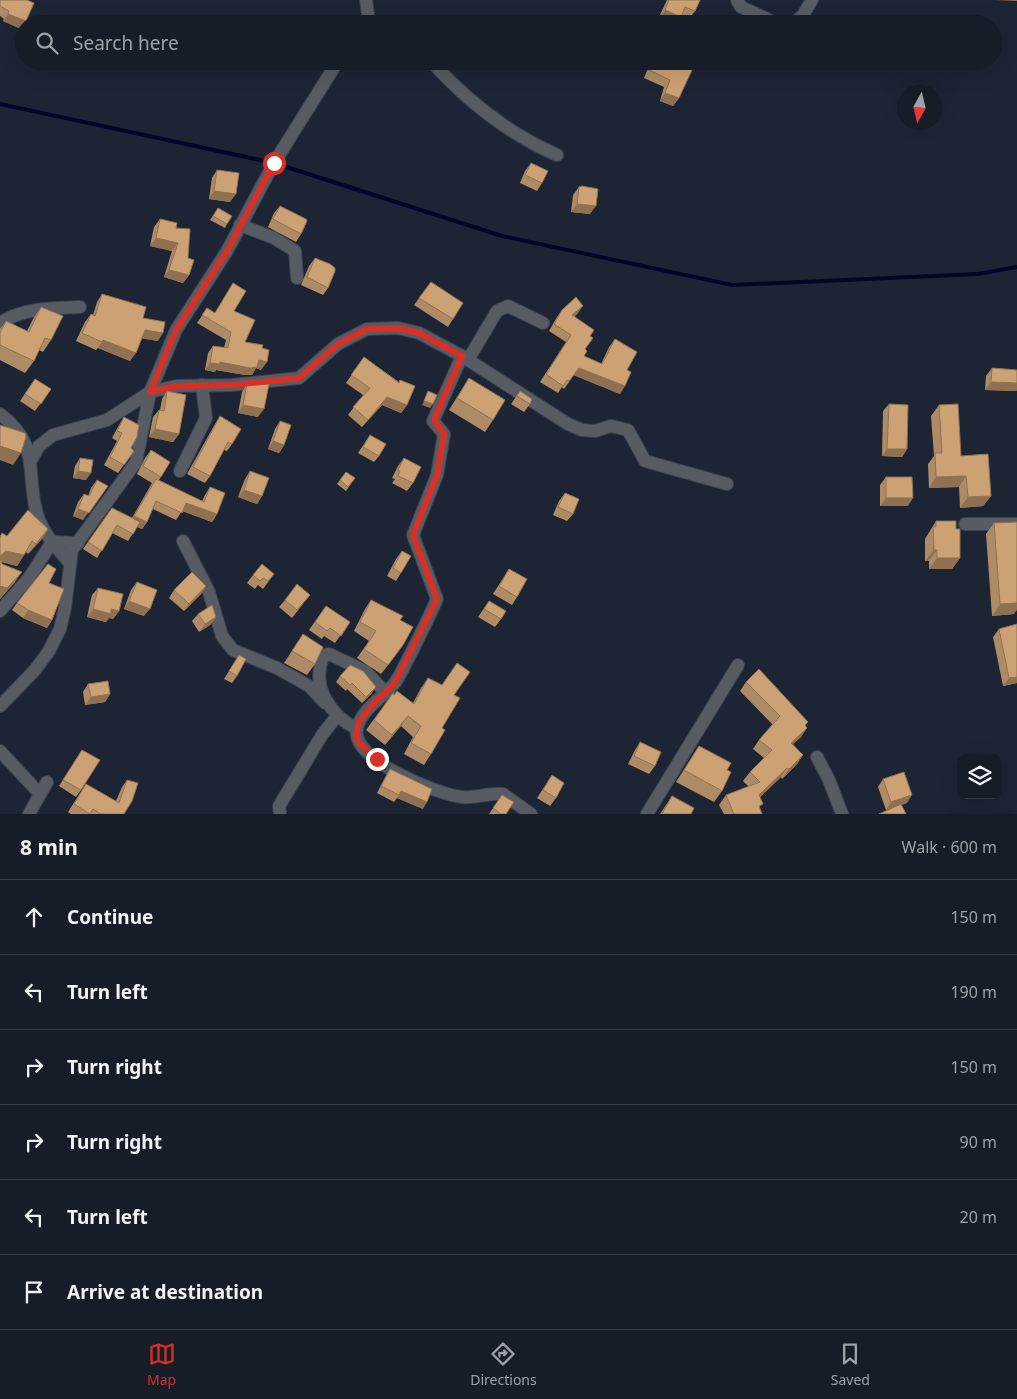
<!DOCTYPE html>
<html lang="en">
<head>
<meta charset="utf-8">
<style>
  body { margin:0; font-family:"Noto Sans",sans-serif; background:#232934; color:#f1f3f6 }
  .controls { position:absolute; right:15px; bottom:15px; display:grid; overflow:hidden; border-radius:10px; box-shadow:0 5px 20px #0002 }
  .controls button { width:45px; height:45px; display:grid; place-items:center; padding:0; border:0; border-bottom:1px solid #353a45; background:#161c28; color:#f1f3f6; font:25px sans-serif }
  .compass { position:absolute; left:897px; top:85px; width:45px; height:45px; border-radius:50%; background:#161c28; box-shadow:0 5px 20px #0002; rotate:188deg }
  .stop { position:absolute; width:15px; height:15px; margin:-11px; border:4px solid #d93025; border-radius:50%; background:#fff }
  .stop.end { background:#d93025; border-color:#fff; box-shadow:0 1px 5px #0008 }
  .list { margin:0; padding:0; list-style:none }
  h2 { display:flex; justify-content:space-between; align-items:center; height:65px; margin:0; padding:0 20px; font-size:21px }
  h2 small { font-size:16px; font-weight:400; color:#9ea1a8 }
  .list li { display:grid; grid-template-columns:32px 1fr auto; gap:15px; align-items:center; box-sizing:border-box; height:75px; padding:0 20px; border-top:1px solid #353a45 }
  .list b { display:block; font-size:19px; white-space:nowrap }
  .list em { font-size:16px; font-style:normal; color:#9ea1a8 }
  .icon { flex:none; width:28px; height:28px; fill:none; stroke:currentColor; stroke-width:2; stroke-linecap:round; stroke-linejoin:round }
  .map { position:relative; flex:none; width:1017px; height:814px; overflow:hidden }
  .search { position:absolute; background:#161c28; box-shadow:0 5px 20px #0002; left:15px; right:15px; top:15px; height:55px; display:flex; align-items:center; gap:12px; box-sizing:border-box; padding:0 18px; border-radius:28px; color:#9ea1a8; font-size:19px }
  .sheet { height:515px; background:#161c28 }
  nav { display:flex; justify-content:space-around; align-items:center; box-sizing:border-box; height:70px; border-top:1px solid #353a45; background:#161c28; font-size:14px; color:#9ea1a8 }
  nav a { display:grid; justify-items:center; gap:2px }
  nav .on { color:#d93025 }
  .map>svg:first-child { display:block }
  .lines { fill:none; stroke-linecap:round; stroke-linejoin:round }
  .stream { stroke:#00062a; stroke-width:4 }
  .street-casing { stroke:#3a4251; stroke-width:14 }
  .street { stroke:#575b63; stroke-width:12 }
  .wall { fill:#af8b65 }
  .shaded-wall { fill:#8f7152 }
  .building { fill:#cca275; stroke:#8f7152 }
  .route { stroke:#d93025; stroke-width:6 }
</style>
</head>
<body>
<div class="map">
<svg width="1017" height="814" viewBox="0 0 1017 814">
  <rect width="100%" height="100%" fill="#1d2535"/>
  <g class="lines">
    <polyline class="stream" points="0,104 274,163 502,236 732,285 978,274 1017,267"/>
    <defs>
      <g id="street">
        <polyline points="737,0 741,7 778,24"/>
        <polyline points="364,24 368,15 366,0"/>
        <polyline points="793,24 803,15 812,0"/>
        <path d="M431 61C466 100 509 134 557 155"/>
        <polyline points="240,225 274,238 295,251 297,278"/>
        <path d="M0 323C22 308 54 308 80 307"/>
        <path d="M462 356 433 421 444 434 437 475 413 535 437 599C428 620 417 641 407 661 403 668 399 678 394 684 382 698 362 709 357 728 349 759 436 794 462 797 476 799 490 792 503 794L531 814"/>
        <polyline points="468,360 497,311 508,306 543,323"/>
        <path d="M0 414C42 446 25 472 37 514 42 532 57 548 69 562"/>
        <polyline points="30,462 39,446 53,435 107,420 150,392 176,386 232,385 299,378 338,344 367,329 398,328 419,333 462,356 568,424 582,430 595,431 611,426 628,430 645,461 727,484"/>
        <polyline points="180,471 206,418 202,385"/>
        <polyline points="965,524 1017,524"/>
        <polyline points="183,541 209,592 222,636 233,650 277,668 309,686 325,703"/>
        <polyline points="0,611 29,578 52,542 78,543"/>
        <polyline points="0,706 35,670 49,651 60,629 65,608 72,550 136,462 150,392 176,330 227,251 274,163 338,61"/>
        <path d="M357 729C330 715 310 686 324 655L329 654 365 671 385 692"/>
        <polyline points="0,751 40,794"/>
        <polyline points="817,757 829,780 842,814"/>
        <polyline points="29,814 47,782"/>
        <polyline points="280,814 279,806 290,788 322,735 337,716"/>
        <polyline points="647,814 738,665"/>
      </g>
    </defs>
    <use href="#street" class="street-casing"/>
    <use href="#street" class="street"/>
  </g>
  <g class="wall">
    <polygon points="0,0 26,21 21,29 3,21 4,19 0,16"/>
    <polygon points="667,0 700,0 695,11 689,19 682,16 676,24 674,24 659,17"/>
    <polygon points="651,61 677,61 679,98 673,106 660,101 664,87 644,78"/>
    <polygon points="531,163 542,183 537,191 520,183 525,171"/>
    <polygon points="217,170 230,202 209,199 212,178"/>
    <polygon points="579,187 590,214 571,212 573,195"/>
    <polygon points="280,206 301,234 296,242 268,227 274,213"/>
    <polygon points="218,208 227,224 225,228 210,220"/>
    <polygon points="160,219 176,228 189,275 183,283 164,277 172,251 150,246 154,227"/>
    <polygon points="315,258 328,288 323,295 301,285 309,266"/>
    <polygon points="431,282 453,319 448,327 414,305"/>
    <polygon points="233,283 234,311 245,342 261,370 256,368 252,375 245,375 216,370 215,372 205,370 208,353 213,346 224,348 226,340 197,323 207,308 215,313"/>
    <polygon points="102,294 158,341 141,338 130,361 98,348 96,350 76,341 85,322 91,314 93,315 97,302"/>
    <polygon points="41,307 51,340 43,352 39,350 34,361 25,373 0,360 0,329 6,321 27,331 33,319"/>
    <polygon points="562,310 578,313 575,316 590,336 585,349 584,356 601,364 609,347 615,339 627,370 620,394 574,375 564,389 562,387 558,393 540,382 566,342 549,331 557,317"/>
    <polygon points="364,357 399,382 400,380 407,405 401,413 382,405 362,427 348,415 363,395 346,383"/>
    <polygon points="992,368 1017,370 1017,390 1016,391 985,390 986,376"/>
    <polygon points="469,378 493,420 485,432 449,410"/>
    <polygon points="35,379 51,389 35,411 20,401"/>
    <polygon points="247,384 258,417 238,413 242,392"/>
    <polygon points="167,391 179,434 173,442 149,437 153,417 159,410 160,410 162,399"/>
    <polygon points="520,391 530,404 524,412 511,404"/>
    <polygon points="889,404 907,449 902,457 882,456 883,411"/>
    <polygon points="939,405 961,456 991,496 983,506 960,508 959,487 929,488 928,464 934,456 931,416"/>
    <polygon points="220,416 232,444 227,451 224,450 210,476 205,483 187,474 215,424"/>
    <polygon points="124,417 131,448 134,451 118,473 104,465 117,441 112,438 119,425"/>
    <polygon points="280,421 284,445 279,453 268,449 275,429"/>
    <polygon points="370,435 379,456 374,462 358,453"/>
    <polygon points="151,450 170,462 159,480 202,501 205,495 210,487 217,514 212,522 182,511 176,520 153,509 147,522 142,529 137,527 128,541 112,533 97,558 83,549 112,508 132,518 152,483 137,474 145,458"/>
    <polygon points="80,458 86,480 73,478 75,466"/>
    <polygon points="404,458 413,483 407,491 392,483 395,479 392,478 398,466"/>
    <polygon points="250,471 262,496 257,504 238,497 245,479"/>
    <polygon points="346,472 355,478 346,491 337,484"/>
    <polygon points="886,477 908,506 880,506 880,485"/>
    <polygon points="97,480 83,520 73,516 78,502 84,494 88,496 91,488"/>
    <polygon points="565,493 573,514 567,521 553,515 559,501"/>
    <polygon points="936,521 956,529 960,558 952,569 929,569 929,561 925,561 925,539"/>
    <polygon points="994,523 1014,614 992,616 986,534"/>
    <polygon points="48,529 41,540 28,554 26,552 17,566 1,562 2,564 15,582 0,599 0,537"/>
    <polygon points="402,551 401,573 396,581 387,576 396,559"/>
    <polygon points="509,569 517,597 512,605 493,594"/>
    <polygon points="274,574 263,589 258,585 255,589 247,583 253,575"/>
    <polygon points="137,582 144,616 124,609 131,590"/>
    <polygon points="49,583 52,620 47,628 23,618 12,610 17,603"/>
    <polygon points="206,586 201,594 184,611 169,598 174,590"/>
    <polygon points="98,588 119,611 113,619 109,618 106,622 87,617 92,595"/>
    <polygon points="310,595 292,618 279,607 285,600"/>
    <polygon points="371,600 400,620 396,655 381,674 357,658 369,641 354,631 365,609"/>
    <polygon points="489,601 501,619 495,627 478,617"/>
    <polygon points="326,606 350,622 335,643 324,636 322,639 309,630"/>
    <polygon points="198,614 216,617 210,625 199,632 192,621"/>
    <polygon points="1017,624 1017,683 1003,686 993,637 999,629"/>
    <polygon points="303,634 315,664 307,675 284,663"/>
    <polygon points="239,655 237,676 232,683 224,679"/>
    <polygon points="340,676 372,693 362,703 347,689 346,691 336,682"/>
    <polygon points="428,678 454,695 442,728 431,754 424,765 404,754 413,737 401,726 385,745 366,730 393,693 394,695 413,703 421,688"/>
    <polygon points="746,682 805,726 801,737 793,744 803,755 797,764 782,779 781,777 760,797 760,809 762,814 724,814 719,805 726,795 749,787 743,781 750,772 764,758 753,749 759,740 773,725 740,691"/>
    <polygon points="88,684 110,694 105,702 85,705 83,692"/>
    <polygon points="640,742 655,766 649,774 628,764 635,750"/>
    <polygon points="699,746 727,770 722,791 714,802 676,782"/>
    <polygon points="82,750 81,790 76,797 59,786"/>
    <polygon points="390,769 423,809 397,798 394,802 377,793 386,776"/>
    <polygon points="552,775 556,798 550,806 537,798"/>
    <polygon points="883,779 907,803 886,810 878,787"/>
    <polygon points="127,780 124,814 71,814 68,812 86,784 116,801 122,787"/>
    <polygon points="502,795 506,814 489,814"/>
    <polygon points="672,796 691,814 660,814"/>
  </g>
  <g class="shaded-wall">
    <polygon points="995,0 1017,0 1017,1"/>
    <polygon points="665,10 681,17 676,24 674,24 659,17"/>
    <polygon points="8,14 26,21 21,29 3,21"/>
    <polygon points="871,61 890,61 892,62 886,69 868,66"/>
    <polygon points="665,93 679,98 673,106 660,101"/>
    <polygon points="214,191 236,194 230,202 209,199"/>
    <polygon points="577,204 596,206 590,214 571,212"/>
    <polygon points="156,238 178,243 172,251 150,246"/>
    <polygon points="169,270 189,275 183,283 164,277"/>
    <polygon points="583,306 578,313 567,322 572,315"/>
    <polygon points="145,330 163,333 158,341 139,338"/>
    <polygon points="103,340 136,353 130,361 98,348"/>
    <polygon points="259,360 267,362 261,370 256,368 252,375 245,375 216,370 215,372 205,370 210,363"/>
    <polygon points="579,368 625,386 620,394 573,375"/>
    <polygon points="991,382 1017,383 1017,390 1016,391 985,390"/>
    <polygon points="387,397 407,405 401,413 382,405 362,427 368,420"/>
    <polygon points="424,401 433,404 430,408 422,405"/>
    <polygon points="243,405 264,409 258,417 238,413"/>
    <polygon points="155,429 179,434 173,442 149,437"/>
    <polygon points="273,441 284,445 279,453 268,449"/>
    <polygon points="0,446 21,453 13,465 0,460"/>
    <polygon points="887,449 907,449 902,457 882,456"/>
    <polygon points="78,471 91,473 86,480 73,478"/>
    <polygon points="966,476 959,487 929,488 936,477"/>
    <polygon points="108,486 83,520 73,516 78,509"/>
    <polygon points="244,490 262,496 257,504 238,497"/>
    <polygon points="991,496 983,506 960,508 968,497"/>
    <polygon points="886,498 913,498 908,506 880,506"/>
    <polygon points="186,503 217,514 212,522 181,510"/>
    <polygon points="134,516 147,522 142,529 129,523"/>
    <polygon points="48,529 41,540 28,554"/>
    <polygon points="934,550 937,550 929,561 925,561"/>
    <polygon points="6,551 24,555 17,566 0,561 0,556"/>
    <polygon points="937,558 960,558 952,569 929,569"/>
    <polygon points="22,572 15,582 0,599 0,586"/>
    <polygon points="206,586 201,594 184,611 189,604"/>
    <polygon points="129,601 150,609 144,616 124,609"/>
    <polygon points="1017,603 1017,610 1014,614 992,616 1000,604"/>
    <polygon points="93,609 111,609 119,611 113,619 109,618 106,622 87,617"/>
    <polygon points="28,610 52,620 47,628 23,618"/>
    <polygon points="216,617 210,625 199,632 205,624"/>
    <polygon points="1017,677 1017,683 1003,686 1009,678"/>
    <polygon points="376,687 372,693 362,703 366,697"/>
    <polygon points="110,694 105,702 85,705 91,697"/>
    <polygon points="408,716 401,726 385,745 392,735"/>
    <polygon points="807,728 801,737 784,752 791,743"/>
    <polygon points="803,755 797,764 782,779 789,769"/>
    <polygon points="787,768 781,777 753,804 759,795"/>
    <polygon points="401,791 427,802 423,809 397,798"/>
    <polygon points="912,795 907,803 886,810 891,802"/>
  </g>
  <g class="building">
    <polygon points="0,0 27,0 34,3 26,21 8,14 9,11 0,6"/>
    <polygon points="669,0 700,0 695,11 685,7 681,17 665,10"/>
    <polygon points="653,61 677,61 693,68 679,98 665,93 670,80 649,70"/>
    <polygon points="531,163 548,171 542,183 525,175"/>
    <polygon points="217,170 239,173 236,194 214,191"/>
    <polygon points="582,186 598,189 596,206 577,204 579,187"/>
    <polygon points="280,206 306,219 307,221 301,234 273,219"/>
    <polygon points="218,208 232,216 227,224 213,216"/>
    <polygon points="160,219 177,223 176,228 190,229 188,258 194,260 189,275 169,270 178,243 156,238"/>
    <polygon points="315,258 330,264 335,268 335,271 328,288 307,277"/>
    <polygon points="431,282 463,303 453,319 419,298"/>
    <polygon points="233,283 246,291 234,311 255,320 245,342 263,345 262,348 269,350 267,362 259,360 257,367 250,368 220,362 220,364 210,363 213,346 228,348 231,332 202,315 207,308 215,313"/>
    <polygon points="102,294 146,307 143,318 165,322 163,333 145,330 136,353 103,340 102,342 82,333 91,314 95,316"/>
    <polygon points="576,297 583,306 572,315 594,330 590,336 593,338 585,349 587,351 584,356 602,364 615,339 637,352 627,370 631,372 625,386 579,368 569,381 567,380 563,386 546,374 571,335 554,324 562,310"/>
    <polygon points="41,307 63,316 51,340 45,338 34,361 0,345 0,333 6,321 29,332"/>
    <polygon points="364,357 399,383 400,380 415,386 407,405 387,397 368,420 353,407 370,388 351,375"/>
    <polygon points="992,368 1017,370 1017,383 991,382"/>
    <polygon points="469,378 505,400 493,420 457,398"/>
    <polygon points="35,379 51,389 41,404 25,394"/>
    <polygon points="247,384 269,384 264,409 243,405"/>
    <polygon points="167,391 186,395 179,434 155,429 159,410 164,411"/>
    <polygon points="428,391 437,395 433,404 424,401"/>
    <polygon points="520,391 532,399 530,404 517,396"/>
    <polygon points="889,404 908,405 907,449 887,449"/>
    <polygon points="958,404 961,456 988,454 991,496 968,497 966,476 936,477 935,453 942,453 939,405"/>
    <polygon points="220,416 241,429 232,444 228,442 210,476 193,467"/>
    <polygon points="124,417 139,425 137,437 131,448 134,451 124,465 110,457 122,433 117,431"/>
    <polygon points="280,421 291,425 284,445 273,441"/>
    <polygon points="0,425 25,433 26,437 21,453 0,446"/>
    <polygon points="370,435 386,444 379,456 363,447"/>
    <polygon points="151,450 170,462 161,477 143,466"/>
    <polygon points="80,458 93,460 91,473 78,471"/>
    <polygon points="404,458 421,467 413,483 398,476 400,471 398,470"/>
    <polygon points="250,471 269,478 262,496 244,490"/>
    <polygon points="346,472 355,478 348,487 340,480"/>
    <polygon points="886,477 912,477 913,498 886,498"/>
    <polygon points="156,479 204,502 210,487 225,493 217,514 186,503 182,513 156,501 147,522 134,516"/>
    <polygon points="97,480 108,486 89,513 78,509 84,494 89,496"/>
    <polygon points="565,493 579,499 573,514 558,507"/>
    <polygon points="112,508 140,522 133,534 117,525 102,551 88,542"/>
    <polygon points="28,510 48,529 36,544 32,541 24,555 6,551 0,556 0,537 2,533 7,536"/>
    <polygon points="936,521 956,521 956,529 960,529 960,558 937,558 937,550 934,550 933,527 936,527"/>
    <polygon points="1017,522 1017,603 1000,604 994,523"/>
    <polygon points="402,551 411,556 401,573 393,568"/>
    <polygon points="0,557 2,564 22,572 7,588 0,586"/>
    <polygon points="48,564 56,569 49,583 64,589 52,620 28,610 17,603"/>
    <polygon points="262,564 274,574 268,581 263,578 260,581 253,575"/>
    <polygon points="509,569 527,579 517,597 499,586"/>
    <polygon points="192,572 206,586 189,604 174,590"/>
    <polygon points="137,582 157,590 150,609 129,601"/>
    <polygon points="297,584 310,595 297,610 285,600"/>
    <polygon points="98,588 123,594 119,611 111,609 111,614 93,609"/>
    <polygon points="371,600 403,616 400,620 413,627 403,645 388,665 364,649 376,631 360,622"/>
    <polygon points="489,601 506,611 501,619 484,609"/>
    <polygon points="212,605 216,617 205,624 198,614"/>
    <polygon points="326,606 350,622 341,636 330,628 327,631 315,622"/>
    <polygon points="1017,624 1017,677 1009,678 999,629"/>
    <polygon points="303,634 323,647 315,664 292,651"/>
    <polygon points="239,655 246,659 237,676 229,671"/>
    <polygon points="457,663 470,672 454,695 460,698 442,728 445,730 431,754 411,743 421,726 408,716 392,735 374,720 393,693 394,695 397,691 414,704 428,678 442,685"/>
    <polygon points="350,665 363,671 376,687 366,697 352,683 350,685 340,676"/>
    <polygon points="759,669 808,722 805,725 807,728 791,743 803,755 789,769 787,768 759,795 763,804 759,806 762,814 734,814 726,795 760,782 750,772 772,750 759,740 780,716 746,682"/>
    <polygon points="108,681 110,694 91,697 88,684"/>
    <polygon points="640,742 661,752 655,766 634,756"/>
    <polygon points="699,746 731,763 727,770 731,772 722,791 684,770"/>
    <polygon points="82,750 100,760 81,790 63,780"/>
    <polygon points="390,769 432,789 427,802 401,791 399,795 381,786"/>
    <polygon points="904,772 912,795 891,802 883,779"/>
    <polygon points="552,775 564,783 556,798 543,790"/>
    <polygon points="127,780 138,783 132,801 124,814 101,814 93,809 90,814 74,804 86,784 119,803"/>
    <polygon points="502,795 514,802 506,814 501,814 493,808"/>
    <polygon points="672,796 694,808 691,814 662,814"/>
    <polygon points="901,804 906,814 879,814"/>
  </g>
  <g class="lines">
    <polyline class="route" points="274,163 227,251 176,330 150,392 176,386 232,385 299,378 338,344 367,329 398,328 419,333 462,356 434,420 444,434 437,475 413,535 437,599 394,684 373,704 359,722 356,736 358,742 377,759"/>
  </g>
</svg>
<div class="controls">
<button><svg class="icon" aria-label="layers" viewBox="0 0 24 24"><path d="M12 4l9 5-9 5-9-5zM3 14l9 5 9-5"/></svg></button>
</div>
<svg class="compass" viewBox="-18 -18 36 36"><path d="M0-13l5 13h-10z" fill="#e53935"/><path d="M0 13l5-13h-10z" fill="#9ea1a8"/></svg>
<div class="stop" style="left:274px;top:163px"></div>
<div class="stop end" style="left:377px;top:759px"></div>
<div class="search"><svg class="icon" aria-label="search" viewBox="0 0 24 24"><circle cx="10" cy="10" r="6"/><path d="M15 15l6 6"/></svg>Search here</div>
</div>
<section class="sheet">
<h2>8 min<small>Walk · 600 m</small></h2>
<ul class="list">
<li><svg class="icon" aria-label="ahead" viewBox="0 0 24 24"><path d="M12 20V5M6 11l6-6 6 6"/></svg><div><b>Continue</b></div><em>150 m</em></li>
<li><svg class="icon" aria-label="left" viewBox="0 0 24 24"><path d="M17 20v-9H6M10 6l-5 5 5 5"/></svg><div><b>Turn left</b></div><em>190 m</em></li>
<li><svg class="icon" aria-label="right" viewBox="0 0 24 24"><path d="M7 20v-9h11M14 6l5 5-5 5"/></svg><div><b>Turn right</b></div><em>150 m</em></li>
<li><svg class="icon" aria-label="right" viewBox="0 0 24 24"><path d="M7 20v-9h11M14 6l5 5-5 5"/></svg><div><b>Turn right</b></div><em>90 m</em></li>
<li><svg class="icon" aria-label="left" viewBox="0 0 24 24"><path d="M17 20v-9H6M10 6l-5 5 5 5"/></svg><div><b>Turn left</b></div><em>20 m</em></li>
<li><svg class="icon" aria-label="arrive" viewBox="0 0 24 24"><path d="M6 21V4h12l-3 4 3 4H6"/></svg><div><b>Arrive at destination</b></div></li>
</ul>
</section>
<nav>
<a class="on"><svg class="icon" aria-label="map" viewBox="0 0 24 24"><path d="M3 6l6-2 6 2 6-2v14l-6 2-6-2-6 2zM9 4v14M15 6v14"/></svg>Map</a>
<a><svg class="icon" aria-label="directions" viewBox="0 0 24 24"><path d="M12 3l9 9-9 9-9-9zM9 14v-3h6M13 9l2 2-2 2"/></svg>Directions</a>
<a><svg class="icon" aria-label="saved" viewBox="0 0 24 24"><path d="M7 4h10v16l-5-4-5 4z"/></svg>Saved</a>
</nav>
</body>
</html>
